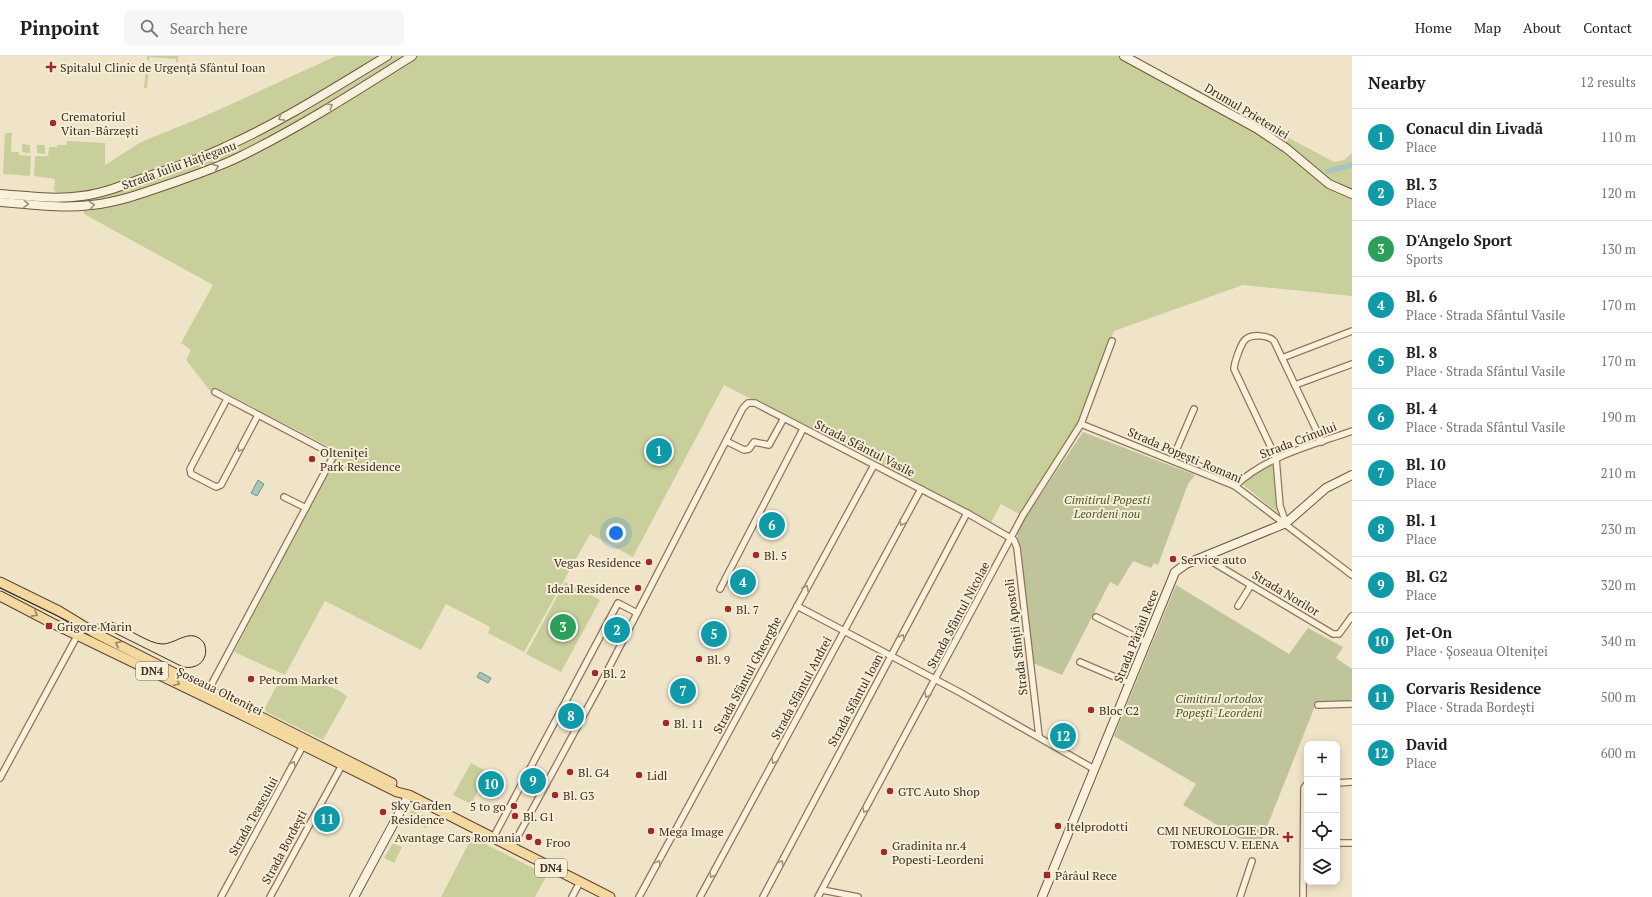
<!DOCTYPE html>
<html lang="en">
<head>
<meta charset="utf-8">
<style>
  body { margin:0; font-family:"PT Serif",serif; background:#f6f6f6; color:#202124 }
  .controls { position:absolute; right:12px; bottom:12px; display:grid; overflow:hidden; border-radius:8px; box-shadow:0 2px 10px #0003 }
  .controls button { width:36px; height:36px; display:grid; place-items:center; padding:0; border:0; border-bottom:1px solid #e0e0e0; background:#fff; color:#202124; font:20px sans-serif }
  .you { position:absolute; left:616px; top:477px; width:14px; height:14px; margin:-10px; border:3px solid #fff; border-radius:50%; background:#1a73e8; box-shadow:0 0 0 6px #1a73e833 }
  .badge { display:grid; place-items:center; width:26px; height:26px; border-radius:50%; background:#9e2a2b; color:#fff; font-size:13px; font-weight:700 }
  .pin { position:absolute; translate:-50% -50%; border:2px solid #fff; box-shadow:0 1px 4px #0006 }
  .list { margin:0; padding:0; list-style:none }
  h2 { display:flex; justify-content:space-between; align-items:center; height:52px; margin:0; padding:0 16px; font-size:17px }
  h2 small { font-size:13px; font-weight:400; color:#757577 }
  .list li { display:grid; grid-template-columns:26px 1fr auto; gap:12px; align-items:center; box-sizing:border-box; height:56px; padding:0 16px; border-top:1px solid #e0e0e0 }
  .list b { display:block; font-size:15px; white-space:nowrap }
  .list p { margin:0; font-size:13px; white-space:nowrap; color:#757577 }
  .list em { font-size:13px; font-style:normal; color:#757577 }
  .icon { flex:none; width:22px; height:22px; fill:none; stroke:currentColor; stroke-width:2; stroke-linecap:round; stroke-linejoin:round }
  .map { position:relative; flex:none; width:1352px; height:841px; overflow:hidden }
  header { display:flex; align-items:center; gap:24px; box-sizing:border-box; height:56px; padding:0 20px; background:#fff; border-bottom:1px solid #e0e0e0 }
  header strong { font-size:19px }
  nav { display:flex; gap:22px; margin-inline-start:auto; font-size:14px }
  .search { width:280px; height:36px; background:#f6f6f6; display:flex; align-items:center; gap:10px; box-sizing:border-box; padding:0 14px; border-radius:8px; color:#757577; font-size:15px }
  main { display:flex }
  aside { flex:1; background:#fff }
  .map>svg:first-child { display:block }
  .green { fill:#c9cf9b }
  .cemetery { fill:#bfc49a }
  .water { fill:#a9c4bc; stroke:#6f938a }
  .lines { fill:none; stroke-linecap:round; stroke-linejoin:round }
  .canal { stroke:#a9c4bc; stroke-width:5.5 }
  .street-casing { stroke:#8d765c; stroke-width:8 }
  .secondary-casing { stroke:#6f573f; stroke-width:10 }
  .primary-casing { stroke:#5b4430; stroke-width:11 }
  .street { stroke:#faf1dc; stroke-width:5.5 }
  .secondary { stroke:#faf1dc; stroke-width:8 }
  .primary { stroke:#f3d9a0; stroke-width:9 }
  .tram { stroke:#3d2e20; stroke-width:1 }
  .oneway { stroke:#9c907e }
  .oneway2 { stroke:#988460 }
  .poi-dot { fill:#9e2a2b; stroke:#f7eed8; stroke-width:1.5 }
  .labels { text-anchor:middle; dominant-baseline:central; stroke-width:4; stroke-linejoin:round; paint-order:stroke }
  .shield { fill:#f7eed8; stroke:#756857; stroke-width:1 }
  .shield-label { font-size:11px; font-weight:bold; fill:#3d2e20 }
  .poi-label { font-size:12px; fill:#3d2e20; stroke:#f7eed8; text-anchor:start }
  .street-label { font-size:12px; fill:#3d2e20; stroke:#f7eed8 }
  .park-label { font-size:12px; font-style:italic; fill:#4d5a26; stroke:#f7eed8 }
</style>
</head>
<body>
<header>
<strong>Pinpoint</strong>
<div class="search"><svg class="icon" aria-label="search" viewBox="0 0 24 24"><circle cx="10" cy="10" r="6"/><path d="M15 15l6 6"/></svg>Search here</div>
<nav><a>Home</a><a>Map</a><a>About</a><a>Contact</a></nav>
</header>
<main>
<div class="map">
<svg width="1352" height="841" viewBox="0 0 1352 841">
  <rect width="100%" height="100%" fill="#f0e4c8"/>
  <g class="green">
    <polygon points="147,0 178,0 178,6 176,6 176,3 150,1 149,4 147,4"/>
    <polygon points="336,0 1134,0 1334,106 1344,104 1352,97 1352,240 1243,229 1114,275 1077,370 1021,459 1001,448 991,466 724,329 633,501 590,478 524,596 488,577 490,571 446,548 421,594 325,545 285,619 234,596 339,396 214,331 211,336 186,304 191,294 181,287 213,229 84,158 82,136 57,137 54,134 55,123 34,120 35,100 48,100 49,91 57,91 57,89 67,89 67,85 105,87 105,109 141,86 205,60"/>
    <polygon points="146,10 149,11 147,32 144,32"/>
    <polygon points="5,77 12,77 11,96 19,96 19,99 31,100 30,120 3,118"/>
    <polygon points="22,88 30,89 30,97 22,96"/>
    <polygon points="37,89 45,89 45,98 37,97"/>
    <polygon points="1270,408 1273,410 1277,456 1242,428"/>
    <polygon points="565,526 600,544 561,616 526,598"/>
    <path d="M292 622C307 625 337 629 347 641L323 684 266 656 265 652 280 623Z"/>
    <polygon points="471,707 488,716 471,748 453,739"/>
    <polygon points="411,754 431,763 426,772 407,763"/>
    <polygon points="472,781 547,819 535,841 441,841"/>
    <polygon points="393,787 402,791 394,807 384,802"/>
  </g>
  <g class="cemetery">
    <polygon points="1083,376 1195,419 1188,428 1158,509 1154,507 1151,512 1133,505 1118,530 1110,526 1062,619 1033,607 1017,477 1025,462"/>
    <polygon points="1176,529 1289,598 1308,572 1343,591 1336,602 1352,613 1352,642 1350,645 1317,645 1258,793 1183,749 1196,728 1114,680"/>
  </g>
  <g class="water">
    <polygon points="258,424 264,428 257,440 251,437"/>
    <polygon points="480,616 491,622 488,627 477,621"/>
  </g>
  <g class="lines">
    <polyline class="canal" points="1328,115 1352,109"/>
    <defs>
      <g id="street">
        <polyline points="1282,302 1352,275"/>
        <polyline points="1295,329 1352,308"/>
        <polyline points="227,343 190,413 191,418 216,431 221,429 258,359"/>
        <polyline points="1081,368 1235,430 1352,519"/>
        <polyline points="726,385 744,394 749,393 754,386 769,389 784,362"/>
        <polyline points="1172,404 1194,353"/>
        <path d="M1235 430C1266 400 1313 389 1352 375"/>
        <polyline points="284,441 306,452"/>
        <path d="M1286 467 1280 450 1276 402 1234 313C1234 308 1241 286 1246 283 1252 278 1268 279 1274 285L1322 386"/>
        <polyline points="1204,501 1333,578 1339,578 1352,560"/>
        <polyline points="720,533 803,373"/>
        <polyline points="797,550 961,637 1094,713"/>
        <polyline points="1238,550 1251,529"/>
        <polyline points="1096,561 1146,586"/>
        <polyline points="1080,606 1129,627"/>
        <polyline points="209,633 334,399 215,336"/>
        <polyline points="1318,649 1352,648"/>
        <polyline points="0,722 76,582 85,571"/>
        <polyline points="1337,727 1352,726"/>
        <polyline points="493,782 618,547 637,557"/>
        <polyline points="1337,787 1352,787"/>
        <polyline points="512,791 600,629 743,352 748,347 755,347 967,457 1014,484 1017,492 1039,680"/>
        <polyline points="822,834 858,841"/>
        <polyline points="221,841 304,688"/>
        <polyline points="270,841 342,709"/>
        <polyline points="572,841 580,826"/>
        <polyline points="639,841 874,409"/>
        <polyline points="700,841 921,433"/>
        <polyline points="763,841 967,457"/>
        <polyline points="818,841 1023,459 1081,368 1112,285"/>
        <polyline points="1240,841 1252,805"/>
        <polyline points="1303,841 1304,732 1307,728"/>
      </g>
      <g id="secondary">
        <polyline points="1124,0 1256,72 1286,92 1329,128 1352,138"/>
        <path d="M0 138C27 140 55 144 82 140 106 137 129 127 152 119 176 111 202 102 225 91 281 66 334 32 387 0"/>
        <path d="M0 146C30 148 61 153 91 149 121 146 149 135 178 125 198 118 218 111 237 102 297 73 355 36 412 0"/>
        <polyline points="354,841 409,739"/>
        <polyline points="1042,841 1175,516 1186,508 1286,467 1326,432 1352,419"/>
      </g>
      <g id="primary">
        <polyline points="0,526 59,555 95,577 392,727"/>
        <polyline points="0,540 52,567 238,657 397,736 409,739 610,841"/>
      </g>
    </defs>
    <use href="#street" class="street-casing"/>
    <use href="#secondary" class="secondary-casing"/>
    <use href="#primary" class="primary-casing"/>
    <use href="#street" class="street"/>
    <use href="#secondary" class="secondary"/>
    <use href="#primary" class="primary"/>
    <path class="tram" d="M0 532 80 571C90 572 100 566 111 566 125 570 149 588 162 588 177 588 191 570 204 587 210 602 199 614 183 611L113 576 97 572"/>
  </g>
  <defs><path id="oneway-chevron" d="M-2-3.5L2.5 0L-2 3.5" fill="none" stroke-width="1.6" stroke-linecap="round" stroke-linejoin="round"/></defs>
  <g class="oneway">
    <use href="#oneway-chevron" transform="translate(330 50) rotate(-31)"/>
    <use href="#oneway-chevron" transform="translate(281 62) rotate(151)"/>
    <use href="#oneway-chevron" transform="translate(216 111) rotate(-22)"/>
    <use href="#oneway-chevron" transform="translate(26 148) rotate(4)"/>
    <use href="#oneway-chevron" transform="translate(92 149) rotate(-7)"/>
    <use href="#oneway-chevron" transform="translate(240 393) rotate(118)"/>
    <use href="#oneway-chevron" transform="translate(902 467) rotate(118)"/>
    <use href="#oneway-chevron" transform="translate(806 532) rotate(-61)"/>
    <use href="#oneway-chevron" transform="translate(902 581) rotate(-62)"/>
    <use href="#oneway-chevron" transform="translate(927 639) rotate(118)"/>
    <use href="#oneway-chevron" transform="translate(774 705) rotate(119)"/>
    <use href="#oneway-chevron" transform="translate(293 708) rotate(-61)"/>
    <use href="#oneway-chevron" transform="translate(865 754) rotate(118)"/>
    <use href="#oneway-chevron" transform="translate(658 807) rotate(-62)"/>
    <use href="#oneway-chevron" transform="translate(781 807) rotate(-62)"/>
    <use href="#oneway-chevron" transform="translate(712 819) rotate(119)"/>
  </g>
  <g class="oneway2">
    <use href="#oneway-chevron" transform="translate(35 558) rotate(28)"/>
    <use href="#oneway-chevron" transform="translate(118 588) rotate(-154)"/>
    <use href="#oneway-chevron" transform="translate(177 627) rotate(25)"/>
  </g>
  <g class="poi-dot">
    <path d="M49 5h4v4h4v4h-4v4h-4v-4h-4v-4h4z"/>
    <circle cx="53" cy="67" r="4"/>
    <circle cx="312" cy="403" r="4"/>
    <circle cx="756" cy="499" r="4"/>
    <circle cx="1173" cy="503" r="4"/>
    <circle cx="649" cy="506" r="4"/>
    <circle cx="638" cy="532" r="4"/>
    <circle cx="728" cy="553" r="4"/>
    <rect x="45" y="566" width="8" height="8" rx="2"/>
    <circle cx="699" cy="603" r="4"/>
    <circle cx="595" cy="617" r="4"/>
    <circle cx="251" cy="623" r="4"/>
    <circle cx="1091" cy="654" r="4"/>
    <circle cx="666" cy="667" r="4"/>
    <circle cx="570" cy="716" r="4"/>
    <circle cx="639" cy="719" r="4"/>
    <circle cx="890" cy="735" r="4"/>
    <circle cx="555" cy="739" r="4"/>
    <circle cx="514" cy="750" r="4"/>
    <circle cx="383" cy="756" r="4"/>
    <circle cx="515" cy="760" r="4"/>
    <circle cx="1058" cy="770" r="4"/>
    <circle cx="651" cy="775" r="4"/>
    <circle cx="529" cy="781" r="4"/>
    <path d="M1286 775h4v4h4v4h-4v4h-4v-4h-4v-4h4z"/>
    <circle cx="538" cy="786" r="4"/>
    <circle cx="884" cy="796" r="4"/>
    <rect x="1043" y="815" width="8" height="8" rx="2"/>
  </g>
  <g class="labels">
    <g class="shield">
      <rect x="136" y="606" width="32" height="18" rx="3"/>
      <rect x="535" y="803" width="32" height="18" rx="3"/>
    </g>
    <g class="shield-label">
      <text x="152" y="615">DN4</text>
      <text x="551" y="812">DN4</text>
    </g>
    <g class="poi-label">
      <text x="60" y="11">Spitalul Clinic de Urgență Sfântul Ioan</text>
      <text x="61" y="60">Crematoriul<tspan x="61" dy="14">Vitan-Bârzești</tspan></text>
      <text x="320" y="396">Olteniței<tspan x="320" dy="14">Park Residence</tspan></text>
      <text x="764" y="499">Bl. 5</text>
      <text x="1181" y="503">Service auto</text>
      <text x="641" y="506" text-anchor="end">Vegas Residence</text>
      <text x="630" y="532" text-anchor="end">Ideal Residence</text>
      <text x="736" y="553">Bl. 7</text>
      <text x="57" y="570">Grigore Marin</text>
      <text x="707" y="603">Bl. 9</text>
      <text x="603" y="617">Bl. 2</text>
      <text x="259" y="623">Petrom Market</text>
      <text x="1099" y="654">Bloc C2</text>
      <text x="674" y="667">Bl. 11</text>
      <text x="578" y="716">Bl. G4</text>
      <text x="647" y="719">Lidl</text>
      <text x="898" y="735">GTC Auto Shop</text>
      <text x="563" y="739">Bl. G3</text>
      <text x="391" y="749">Sky Garden<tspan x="391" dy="14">Residence</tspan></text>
      <text x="506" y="750" text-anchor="end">5 to go</text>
      <text x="523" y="760">Bl. G1</text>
      <text x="1066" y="770">Itelprodotti</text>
      <text x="1279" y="774" text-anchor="end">CMI NEUROLOGIE DR.<tspan x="1279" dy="14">TOMESCU V. ELENA</tspan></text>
      <text x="659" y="775">Mega Image</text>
      <text x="521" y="781" text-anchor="end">Avantage Cars Romania</text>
      <text x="546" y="786">Froo</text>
      <text x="892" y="789">Gradinita nr.4<tspan x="892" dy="14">Popesti-Leordeni</tspan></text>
      <text x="1055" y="819">Pârâul Rece</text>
    </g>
    <g class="street-label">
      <text transform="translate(1247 55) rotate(31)">Drumul Prieteniei</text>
      <text transform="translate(179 109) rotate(-20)">Strada Iuliu Hațieganu</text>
      <text transform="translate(1298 384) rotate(-21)">Strada Crinului</text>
      <text transform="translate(865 392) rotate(27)">Strada Sfântul Vasile</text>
      <text transform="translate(1185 399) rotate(23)">Strada Popești-Romani</text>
      <text transform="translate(1286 537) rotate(31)">Strada Norilor</text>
      <text transform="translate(958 559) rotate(-62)">Strada Sfântul Nicolae</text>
      <text transform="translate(1136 580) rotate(-68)">Strada Pârâul Rece</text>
      <text transform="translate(1016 581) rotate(-97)">Strada Sfinții Apostoli</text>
      <text transform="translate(747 619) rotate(-62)">Strada Sfântul Gheorghe</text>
      <text transform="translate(801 632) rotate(-62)">Strada Sfântul Andrei</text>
      <text transform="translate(220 635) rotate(26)">Șoseaua Olteniței</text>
      <text transform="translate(855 644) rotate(-62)">Strada Sfântul Ioan</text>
      <text transform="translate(253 760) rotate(-61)">Strada Teascului</text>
      <text transform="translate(284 791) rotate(-62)">Strada Bordești</text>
    </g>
    <g class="park-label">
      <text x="1107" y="443">Cimitirul Popesti<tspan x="1107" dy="14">Leordeni nou</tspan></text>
      <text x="1219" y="642">Cimitirul ortodox<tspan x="1219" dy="14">Popești-Leordeni</tspan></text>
    </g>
  </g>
</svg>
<div class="controls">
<button>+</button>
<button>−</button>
<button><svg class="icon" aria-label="locate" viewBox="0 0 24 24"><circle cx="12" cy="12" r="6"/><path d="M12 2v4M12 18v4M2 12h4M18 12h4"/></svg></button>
<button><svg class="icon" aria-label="layers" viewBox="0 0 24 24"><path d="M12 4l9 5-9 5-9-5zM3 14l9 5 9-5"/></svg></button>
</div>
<div class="you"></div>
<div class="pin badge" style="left:659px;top:395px;background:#0f9aa8">1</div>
<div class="pin badge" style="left:617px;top:574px;background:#0f9aa8">2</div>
<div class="pin badge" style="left:563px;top:571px;background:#2e9e5b">3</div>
<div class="pin badge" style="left:743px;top:526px;background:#0f9aa8">4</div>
<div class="pin badge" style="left:714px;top:578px;background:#0f9aa8">5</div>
<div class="pin badge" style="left:772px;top:469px;background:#0f9aa8">6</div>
<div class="pin badge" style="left:683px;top:635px;background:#0f9aa8">7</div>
<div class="pin badge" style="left:571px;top:660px;background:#0f9aa8">8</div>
<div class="pin badge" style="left:533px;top:725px;background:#0f9aa8">9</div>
<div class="pin badge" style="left:491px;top:728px;background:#0f9aa8">10</div>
<div class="pin badge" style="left:327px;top:763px;background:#0f9aa8">11</div>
<div class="pin badge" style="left:1063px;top:680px;background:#0f9aa8">12</div>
</div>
<aside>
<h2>Nearby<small>12 results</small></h2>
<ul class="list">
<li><span class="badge" style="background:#0f9aa8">1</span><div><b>Conacul din Livadă</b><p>Place</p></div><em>110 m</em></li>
<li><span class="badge" style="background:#0f9aa8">2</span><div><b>Bl. 3</b><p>Place</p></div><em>120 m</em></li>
<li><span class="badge" style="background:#2e9e5b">3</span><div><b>D'Angelo Sport</b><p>Sports</p></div><em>130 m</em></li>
<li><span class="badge" style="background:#0f9aa8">4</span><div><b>Bl. 6</b><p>Place · Strada Sfântul Vasile</p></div><em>170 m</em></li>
<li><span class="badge" style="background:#0f9aa8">5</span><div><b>Bl. 8</b><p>Place · Strada Sfântul Vasile</p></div><em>170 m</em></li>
<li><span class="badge" style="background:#0f9aa8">6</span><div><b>Bl. 4</b><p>Place · Strada Sfântul Vasile</p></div><em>190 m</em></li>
<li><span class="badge" style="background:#0f9aa8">7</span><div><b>Bl. 10</b><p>Place</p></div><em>210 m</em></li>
<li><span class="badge" style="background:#0f9aa8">8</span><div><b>Bl. 1</b><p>Place</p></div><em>230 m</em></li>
<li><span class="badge" style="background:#0f9aa8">9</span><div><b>Bl. G2</b><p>Place</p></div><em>320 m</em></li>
<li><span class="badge" style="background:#0f9aa8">10</span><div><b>Jet-On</b><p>Place · Șoseaua Olteniței</p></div><em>340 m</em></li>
<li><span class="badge" style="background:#0f9aa8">11</span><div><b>Corvaris Residence</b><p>Place · Strada Bordești</p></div><em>500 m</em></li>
<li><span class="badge" style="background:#0f9aa8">12</span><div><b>David</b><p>Place</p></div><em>600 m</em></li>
</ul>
</aside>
</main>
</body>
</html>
